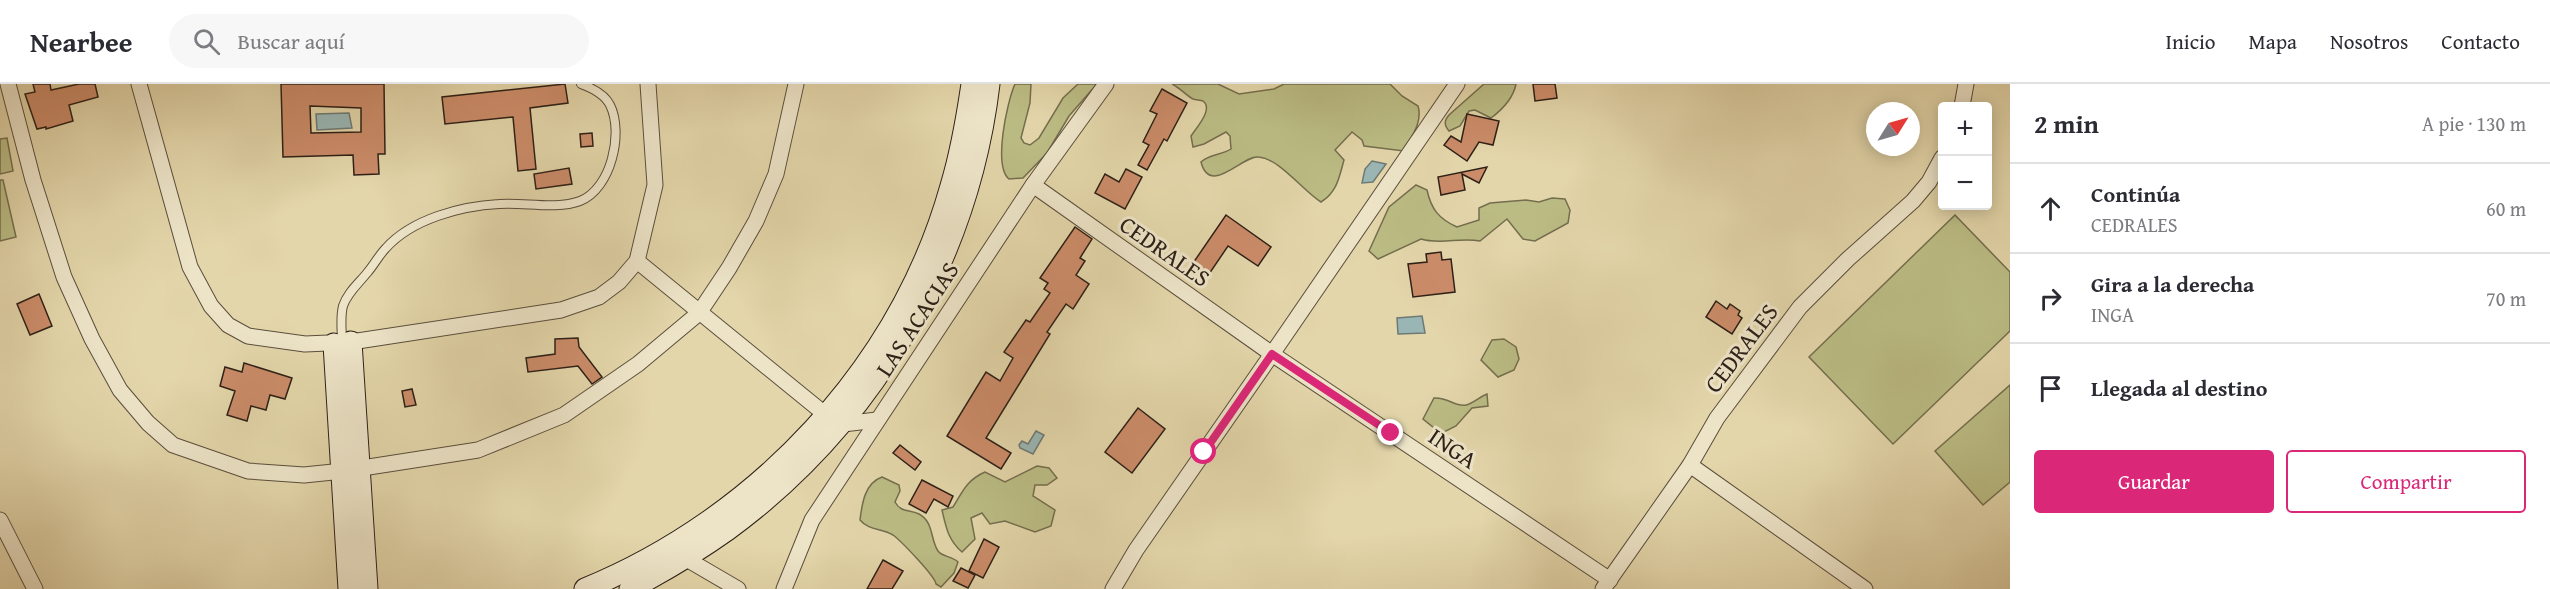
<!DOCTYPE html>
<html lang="es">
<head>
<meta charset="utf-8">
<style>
  body { margin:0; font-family:"Gentium Book Plus",serif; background:#f7f7f7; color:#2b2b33 }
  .controls { position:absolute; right:18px; top:18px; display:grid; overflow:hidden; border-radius:6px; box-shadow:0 3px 15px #0003 }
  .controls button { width:54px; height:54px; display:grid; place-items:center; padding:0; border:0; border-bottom:2px solid #e1e1e2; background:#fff; color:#2b2b33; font:30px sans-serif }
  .compass { position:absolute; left:1866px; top:18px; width:54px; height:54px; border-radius:50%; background:#fff; box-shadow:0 3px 15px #0003; rotate:53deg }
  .stop { position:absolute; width:18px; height:18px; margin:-14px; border:4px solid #db2777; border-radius:50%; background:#fff }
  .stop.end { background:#db2777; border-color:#fff; box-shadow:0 2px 6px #0008 }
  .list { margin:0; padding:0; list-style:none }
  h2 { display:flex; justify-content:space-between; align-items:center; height:78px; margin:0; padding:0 24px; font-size:26px }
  h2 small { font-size:20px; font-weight:400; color:#7c7c81 }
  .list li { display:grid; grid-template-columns:39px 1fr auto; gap:18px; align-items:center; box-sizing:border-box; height:90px; padding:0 24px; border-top:2px solid #e1e1e2 }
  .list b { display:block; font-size:22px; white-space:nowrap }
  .list p { margin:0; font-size:20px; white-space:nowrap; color:#7c7c81 }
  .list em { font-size:20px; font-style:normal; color:#7c7c81 }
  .actions { display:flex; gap:12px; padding:18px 24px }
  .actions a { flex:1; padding:14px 0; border:2px solid #db2777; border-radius:6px; text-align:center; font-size:21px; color:#db2777 }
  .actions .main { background:#db2777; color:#fff }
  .icon { flex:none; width:33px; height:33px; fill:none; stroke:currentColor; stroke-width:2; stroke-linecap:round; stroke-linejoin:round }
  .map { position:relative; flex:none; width:2010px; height:505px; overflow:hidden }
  header { display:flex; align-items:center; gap:36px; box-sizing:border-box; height:84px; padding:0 30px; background:#fff; border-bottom:2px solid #e1e1e2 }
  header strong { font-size:28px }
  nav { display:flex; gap:33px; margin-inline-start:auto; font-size:21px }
  .search { width:420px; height:54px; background:#f7f7f7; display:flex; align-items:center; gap:15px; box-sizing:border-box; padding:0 21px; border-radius:33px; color:#7c7c81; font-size:22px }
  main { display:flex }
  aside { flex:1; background:#fff }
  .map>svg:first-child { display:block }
  .green { fill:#bbbc84; stroke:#746e4e; stroke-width:1.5 }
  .water { fill:#9ab6b4; stroke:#6e7a75; stroke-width:1.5 }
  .building { fill:#cb8c69; stroke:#2d2017; stroke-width:1.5; fill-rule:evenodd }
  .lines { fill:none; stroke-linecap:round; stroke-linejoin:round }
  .lane-casing { stroke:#5a4e3c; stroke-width:10 }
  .street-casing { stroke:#5a4e3c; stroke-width:17 }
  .secondary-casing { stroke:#2d2017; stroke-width:23 }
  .lane { stroke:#ede4c8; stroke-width:8 }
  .street { stroke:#ede4c8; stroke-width:15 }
  .secondary { stroke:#ede4c8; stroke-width:21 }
  .route { stroke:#db2777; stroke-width:8 }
  .labels { text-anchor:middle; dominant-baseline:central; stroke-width:6; stroke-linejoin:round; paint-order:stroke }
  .street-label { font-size:24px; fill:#2d2017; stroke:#ede4c8 }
</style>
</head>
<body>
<header>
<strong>Nearbee</strong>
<div class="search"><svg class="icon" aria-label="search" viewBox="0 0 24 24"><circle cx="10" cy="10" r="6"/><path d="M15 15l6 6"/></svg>Buscar aquí</div>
<nav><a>Inicio</a><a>Mapa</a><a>Nosotros</a><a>Contacto</a></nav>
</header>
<main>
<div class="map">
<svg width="2010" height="505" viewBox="0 0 2010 505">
  <rect width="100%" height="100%" fill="#e3d6aa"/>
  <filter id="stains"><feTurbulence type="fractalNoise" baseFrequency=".00333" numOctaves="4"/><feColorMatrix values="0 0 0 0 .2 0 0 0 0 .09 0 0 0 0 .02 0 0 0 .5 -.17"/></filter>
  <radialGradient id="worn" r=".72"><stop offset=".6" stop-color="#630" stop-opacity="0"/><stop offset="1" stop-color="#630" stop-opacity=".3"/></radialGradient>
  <g class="green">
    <path d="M1015 0H1031L1030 19 1021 54 1024 59 1030 61 1039 54 1063 14 1078 0H1097L1069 32 1047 69 1023 94 1009 95C993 82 1007 18 1015 0Z"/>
    <path d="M1172 0H1218L1239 10 1274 5 1284 0H1390L1402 12 1418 22C1423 38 1411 53 1404 67L1364 62 1362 56 1352 48 1335 66 1344 76C1339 94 1337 108 1321 118 1302 106 1279 74 1258 73 1243 71 1210 113 1201 78 1209 70 1222 71 1231 65L1230 52 1226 48 1204 60 1193 63 1191 52C1196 44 1214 25 1203 17 1200 16 1196 16 1193 15 1186 11 1180 4 1172 0Z"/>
    <path d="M1484 0H1516C1513 15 1503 25 1491 34L1475 26 1469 27 1460 42 1449 47C1444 41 1444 37 1449 31Z"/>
    <polygon points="7,54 13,87 0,90 0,55"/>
    <polygon points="0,96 3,96 16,153 0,157"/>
    <path d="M1416 101 1427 106C1431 125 1439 135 1457 143L1479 136V124L1490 119 1526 116 1539 118 1552 114 1565 115 1570 126 1568 139 1535 157 1523 155 1507 135 1480 157C1460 153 1441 161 1421 155L1378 175 1369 167 1389 123Z"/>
    <polygon points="1955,131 2010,188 2010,247 1893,360 1809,273"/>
    <polygon points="1504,255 1516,263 1519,275 1514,286 1498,293 1481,276 1492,256"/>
    <polygon points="2010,301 2010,398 1983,421 1935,367"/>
    <path d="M1487 310 1488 322 1472 324 1456 342 1444 348 1433 343 1423 335 1434 314C1448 313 1455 323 1466 321 1472 320 1481 312 1487 310Z"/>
    <path d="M1037 382 1049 384 1057 394 1047 401H1035L1033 412 1055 426 1051 442 1035 448 1005 437 990 440 982 429 971 434 975 455 962 468C948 456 946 443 942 426L953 423C963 407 967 396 985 388L1005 398Z"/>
    <path d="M882 393 899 401 900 407 895 418C901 429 909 425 919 430 934 438 930 455 938 467 942 473 952 472 958 478L954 489 941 503 936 500C935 492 901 457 893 451 882 444 869 447 860 436 862 419 865 399 882 393Z"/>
  </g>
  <g class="water">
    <polygon points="349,29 352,44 317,46 316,30"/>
    <polygon points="1372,77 1386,80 1373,98 1362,99 1365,85"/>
    <polygon points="1422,232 1425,249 1398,250 1397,234"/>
    <polygon points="1036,347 1044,351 1033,370 1020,364 1019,361 1022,357 1028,360"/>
  </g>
  <g class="building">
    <polygon points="33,0 50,0 51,6 79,0 95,0 98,13 69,21 73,37 46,45 46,43 37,45 25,10 35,8"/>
    <path d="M281 0H384L385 70H378L379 90 354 91 353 71 283 73ZM310 22 361 24V48L311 49Z"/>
    <polygon points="565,0 568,19 530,24 536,85 518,87 513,33 445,40 442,13"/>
    <polygon points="1533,0 1555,0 1557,14 1535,17"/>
    <polygon points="1162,5 1187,19 1167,57 1164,55 1147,86 1138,81 1149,61 1143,58 1157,30 1150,27"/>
    <polygon points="1467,30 1499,37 1493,61 1479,58 1467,77 1444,61 1451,52 1461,58"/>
    <polygon points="592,49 593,62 581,63 580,50"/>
    <polygon points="1487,83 1479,99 1462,90 1465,106 1441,111 1438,93"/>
    <polygon points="569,84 572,100 536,105 534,90"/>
    <polygon points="1126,85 1142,93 1125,125 1095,109 1105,90 1119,98"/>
    <polygon points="1226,131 1271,163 1258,182 1228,162 1205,196 1189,185"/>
    <polygon points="1075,143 1092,155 1080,174 1085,177 1076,191 1089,200 1073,225 1066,220 1047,248 1050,250 986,354 1011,369 1001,385 947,352 986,288 1000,297 1013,274 1004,268 1026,236 1030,238 1050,209 1044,205 1048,199 1040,194"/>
    <polygon points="1441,168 1442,176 1451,175 1455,208 1413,213 1408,180 1427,178 1426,170"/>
    <polygon points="39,210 52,242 30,251 17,220"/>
    <polygon points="1716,217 1727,225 1730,220 1740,227 1738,231 1742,234 1732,250 1706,233"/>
    <polygon points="578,254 579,263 602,293 592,300 578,282 528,288 526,274 555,270 555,255"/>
    <polygon points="244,279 292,294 285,315 270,311 266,326 251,322 247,337 227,331 235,307 220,302 225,283 242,288"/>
    <polygon points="412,305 416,321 405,323 402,307"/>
    <polygon points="1138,324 1165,345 1132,389 1105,368"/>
    <polygon points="900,361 921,378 915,386 893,369"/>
    <polygon points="922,396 953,412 948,423 934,415 926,429 909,420"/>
    <polygon points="984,455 999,463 983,494 969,487"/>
    <polygon points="883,476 903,487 892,505 867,505"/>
    <polygon points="961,484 975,491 968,504 953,497"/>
  </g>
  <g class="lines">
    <defs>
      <path id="lane" d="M342 259C342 247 340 233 343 222 347 209 359 199 367 189 374 181 379 171 386 164 412 135 461 122 499 120 525 118 556 126 580 117 611 105 624 49 610 21 605 11 592 4 581 0"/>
      <g id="street">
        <polyline points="8,0 33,96 64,193 92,255 120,306 148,339 173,361 248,387 304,391 343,387 478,366 564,331 638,280 699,229 729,184 756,137 776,90 796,0"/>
        <polyline points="139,0 190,183 211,222 228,241 248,252 305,260 351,258 561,226 599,213 619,198 637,177 655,101 648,0"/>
        <polyline points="1962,22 1966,0"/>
        <polyline points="1033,101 1272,270 1457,0"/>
        <polyline points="637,177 826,331 843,340 877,336"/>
        <polyline points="1690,381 1865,505"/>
        <polyline points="0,436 35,505"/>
        <polyline points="678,470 738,505"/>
        <polyline points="784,505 812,436 1033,101 1106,0"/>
        <polyline points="1113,505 1136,466 1272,270 1610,496"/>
        <polyline points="1603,505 1690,381 1717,334 1800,223 1848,175 1913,117 1929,98 1942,74"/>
      </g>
      <g id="secondary">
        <polyline points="351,258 367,505"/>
        <polyline points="334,260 349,505"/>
        <path d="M585 505C758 434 900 284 951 102 961 69 967 34 972 0"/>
        <path d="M630 505C664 487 696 468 727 446 871 341 968 177 989 0"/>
      </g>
    </defs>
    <use href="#lane" class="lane-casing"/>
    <use href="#street" class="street-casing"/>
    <use href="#secondary" class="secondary-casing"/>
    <use href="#lane" class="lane"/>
    <use href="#street" class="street"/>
    <use href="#secondary" class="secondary"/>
  </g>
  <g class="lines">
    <polyline class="route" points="1204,368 1272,270 1391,349"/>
  </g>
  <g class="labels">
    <g class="street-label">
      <text transform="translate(1165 167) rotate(35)">CEDRALES</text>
      <text transform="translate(917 235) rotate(-57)">LAS ACACIAS</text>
      <text transform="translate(1741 264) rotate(-53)">CEDRALES</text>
      <text transform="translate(1453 364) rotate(34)">INGA</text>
    </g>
  </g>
  <rect width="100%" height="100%" filter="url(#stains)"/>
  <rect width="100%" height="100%" fill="url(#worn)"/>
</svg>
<div class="controls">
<button>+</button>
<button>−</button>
</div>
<svg class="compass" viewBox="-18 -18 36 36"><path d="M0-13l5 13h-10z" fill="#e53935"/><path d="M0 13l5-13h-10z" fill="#7c7c81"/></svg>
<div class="stop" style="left:1204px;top:368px"></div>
<div class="stop end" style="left:1391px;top:349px"></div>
</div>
<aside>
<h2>2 min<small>A pie · 130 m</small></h2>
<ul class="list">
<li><svg class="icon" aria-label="ahead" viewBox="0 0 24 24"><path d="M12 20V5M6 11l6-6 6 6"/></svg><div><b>Continúa</b><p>CEDRALES</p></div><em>60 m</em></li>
<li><svg class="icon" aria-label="right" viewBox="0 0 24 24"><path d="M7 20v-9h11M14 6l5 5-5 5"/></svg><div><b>Gira a la derecha</b><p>INGA</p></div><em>70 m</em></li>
<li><svg class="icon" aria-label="arrive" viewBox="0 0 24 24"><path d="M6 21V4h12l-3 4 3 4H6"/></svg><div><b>Llegada al destino</b></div></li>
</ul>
<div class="actions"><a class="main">Guardar</a><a>Compartir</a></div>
</aside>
</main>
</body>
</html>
